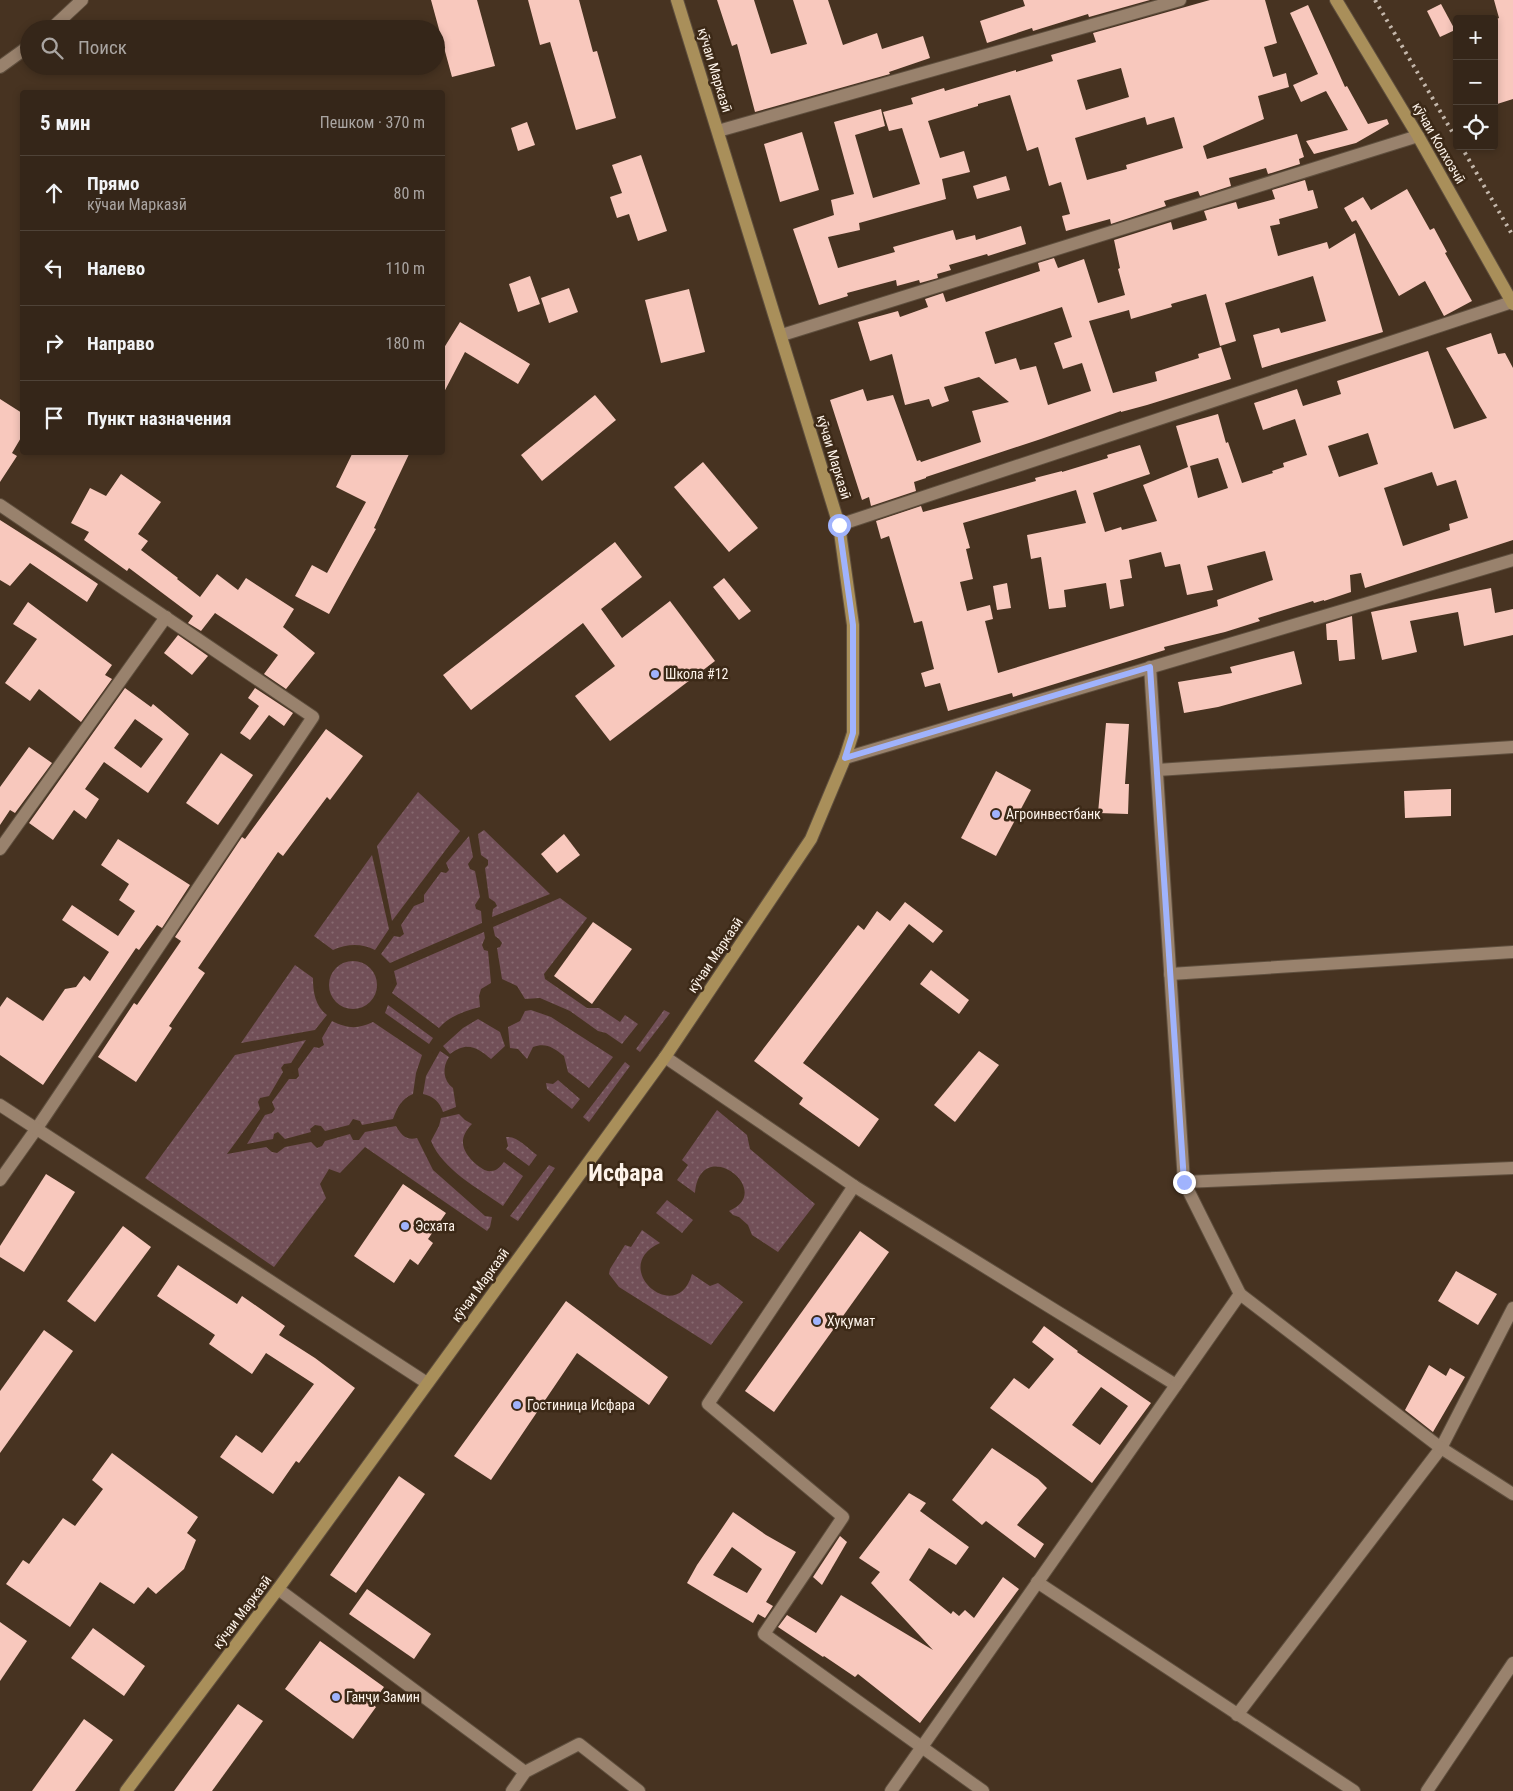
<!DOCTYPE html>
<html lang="ru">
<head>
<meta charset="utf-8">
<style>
  body { margin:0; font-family:"Roboto Condensed",sans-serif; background:#3d2e22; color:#f1f3f6 }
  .controls { position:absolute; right:15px; top:15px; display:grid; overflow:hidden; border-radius:5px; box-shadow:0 2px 8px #0003 }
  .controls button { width:45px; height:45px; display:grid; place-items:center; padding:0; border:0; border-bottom:1px solid #4f4338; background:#352619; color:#f1f3f6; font:25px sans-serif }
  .stop { position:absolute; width:15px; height:15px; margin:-11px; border:4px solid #a0b3fd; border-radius:50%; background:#fff }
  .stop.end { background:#a0b3fd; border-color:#fff; box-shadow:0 1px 5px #0008 }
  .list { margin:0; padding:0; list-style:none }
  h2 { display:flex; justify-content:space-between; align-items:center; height:65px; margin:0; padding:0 20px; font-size:21px }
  h2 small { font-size:16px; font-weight:400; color:#aaa5a2 }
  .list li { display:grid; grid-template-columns:32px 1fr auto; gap:15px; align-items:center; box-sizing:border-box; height:75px; padding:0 20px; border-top:1px solid #4f4338 }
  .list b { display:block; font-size:19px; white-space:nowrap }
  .list p { margin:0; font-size:16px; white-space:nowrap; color:#aaa5a2 }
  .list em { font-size:16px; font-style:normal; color:#aaa5a2 }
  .icon { flex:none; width:28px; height:28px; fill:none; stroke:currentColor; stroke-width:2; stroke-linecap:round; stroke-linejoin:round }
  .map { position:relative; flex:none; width:1513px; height:1791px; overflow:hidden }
  .search { position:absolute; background:#352619; box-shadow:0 2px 8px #0003; left:20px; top:20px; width:425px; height:55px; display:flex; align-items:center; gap:12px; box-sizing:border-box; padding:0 18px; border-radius:28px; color:#aaa5a2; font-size:19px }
  .panel { position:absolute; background:#352619; box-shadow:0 2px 8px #0003; left:20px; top:90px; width:425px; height:365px; border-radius:5px }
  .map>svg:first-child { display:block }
  .grass { fill:url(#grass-dots) }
  .building { fill:#f8c8bd; fill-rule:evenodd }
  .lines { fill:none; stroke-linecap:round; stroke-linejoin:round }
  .minor-casing { stroke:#5f4f3e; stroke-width:14 }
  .secondary-casing { stroke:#5f4f3e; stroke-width:14 }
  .minor { stroke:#99826d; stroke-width:12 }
  .secondary { stroke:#a98f5a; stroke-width:12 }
  .rail { stroke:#c5b8ac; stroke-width:4; stroke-dasharray:2.5 5; stroke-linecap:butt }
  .route { stroke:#a0b3fd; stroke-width:6 }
  .poi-dot { fill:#a0b3fd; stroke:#3c2917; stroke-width:2 }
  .labels { text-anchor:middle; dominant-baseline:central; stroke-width:5; stroke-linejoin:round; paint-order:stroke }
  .street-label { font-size:14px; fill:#fdf3ea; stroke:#3c2917 }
  .poi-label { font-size:14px; fill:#fdf3ea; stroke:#3c2917; text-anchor:start }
  .town-label { font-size:24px; font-weight:bold; fill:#fdf3ea; stroke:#3c2917 }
</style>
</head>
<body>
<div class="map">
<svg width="1513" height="1791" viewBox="0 0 1513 1791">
  <defs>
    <pattern id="grass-dots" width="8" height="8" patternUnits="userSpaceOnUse" patternTransform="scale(1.25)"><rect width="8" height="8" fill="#725058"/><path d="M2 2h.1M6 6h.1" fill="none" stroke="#876a70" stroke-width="1.8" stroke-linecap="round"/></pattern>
  </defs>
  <rect width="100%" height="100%" fill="#473321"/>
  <g class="grass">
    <polygon points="418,792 460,831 392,921 377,846"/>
    <polygon points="484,830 550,894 492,917 493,909 497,906 495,902 489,898 485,868 488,865 488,860 481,855 478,834"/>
    <polygon points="469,836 473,857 468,864 470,869 475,871 480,897 475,905 476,909 481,911 482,923 390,963 381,954 394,936 400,937 404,934 401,925 414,906 424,902 424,895 441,872 446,873 449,870 446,863"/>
    <path d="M372 855 389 929 375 950C361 943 347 944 333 950L314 936Z"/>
    <polygon points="560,898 587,918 544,974 545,979 587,1008 599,1008 620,1022 625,1015 638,1024 622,1044 606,1033 598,1031 570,1011 540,998 525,999 517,986 502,979 497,948 500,947 502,943 499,939 495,936 493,927"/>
    <path d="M484 932 485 938 482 945 484 950 488 951 491 983 481 989 479 996 480 1007C465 1011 449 1016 439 1028L392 993 397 984 394 971Z"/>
    <circle cx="353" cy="985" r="24"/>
    <path d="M295 965 313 978C313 992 315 1006 327 1015L315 1030 241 1043Z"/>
    <polygon points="388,1005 433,1038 429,1044 385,1013"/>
    <path d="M531 1010 551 1017 613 1057 589 1088 568 1072 564 1056C554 1048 546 1042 533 1047L527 1059 518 1049 510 1048 508 1027 520 1021 525 1011Z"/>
    <polygon points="664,1010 670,1013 640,1052 636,1049"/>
    <path d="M478 1019 500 1032 505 1046 491 1059C477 1047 467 1041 450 1054L443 1046 463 1028Z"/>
    <path d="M332 1021C348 1029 358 1029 373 1022L422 1055 416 1073 413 1094C401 1099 397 1108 393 1119L362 1125 360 1121 353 1119 349 1125 325 1131 321 1126 315 1125 310 1129 311 1132 285 1139 278 1132 274 1134 273 1139 247 1144 265 1115 272 1113 275 1109 272 1102 289 1079H296L299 1076 298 1069 314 1047 319 1048 324 1045 322 1038Z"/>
    <path d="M306 1040 291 1063 284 1064 281 1068 283 1072 269 1096 260 1098 258 1102 260 1109 227 1154 266 1147 272 1152 277 1153 285 1147 311 1142 317 1148 322 1146 325 1141 350 1134 353 1140H359L365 1132 396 1126C401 1135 407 1141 417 1138L433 1170 485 1216 492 1217 490 1227 487 1231 365 1147 340 1173 329 1169 320 1184 326 1198 274 1267 145 1178 235 1055Z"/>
    <path d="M440 1051 449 1057C442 1067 443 1081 453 1088L456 1107 443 1112C440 1102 433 1096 423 1094L426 1076Z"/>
    <polygon points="625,1062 630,1066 589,1122 583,1117"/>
    <polygon points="558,1080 580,1099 572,1109 547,1089 546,1083 553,1084"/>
    <path d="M717 1110 747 1135 750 1149 815 1204 778 1252 752 1235 748 1225 739 1217 733 1215 729 1211C777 1191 700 1133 695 1193L677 1180 688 1165 682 1160Z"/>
    <path d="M459 1114 465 1120 472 1124C457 1139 462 1152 477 1165 481 1168 486 1172 491 1171 497 1171 501 1166 504 1162L523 1176 503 1206C478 1188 443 1170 431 1141L439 1126 441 1118Z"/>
    <path d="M506 1137C518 1136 527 1148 537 1155L529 1166 506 1149 508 1146Z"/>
    <polygon points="549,1165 555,1168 518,1221 510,1216"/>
    <polygon points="667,1200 693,1220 682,1233 656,1213"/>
    <path d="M642 1230 660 1243C607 1267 677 1328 692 1274L710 1286 718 1283 743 1302 711 1345 619 1287 609 1274 610 1269 625 1245 631 1247Z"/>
  </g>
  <g class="building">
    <polygon points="431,0 477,0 495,66 452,77"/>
    <polygon points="528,0 579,0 593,52 597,51 616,118 576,130 550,42 540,45"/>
    <polygon points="717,0 754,0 771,54 807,44 793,0 828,0 843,45 877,33 882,49 923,36 930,58 889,72 890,74 755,112 737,44 732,46"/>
    <polygon points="1023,0 1150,0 1089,17 1088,14 1033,31 1032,28 987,43 980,21 1025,6"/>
    <path d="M1210 0H1265L1277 43 1264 47 1273 77 1286 73 1289 87 1258 96 1264 119 1203 146 1207 159 1297 134 1304 157 1299 159 1300 164 1268 174 1266 168 1229 178 1231 186 1200 196 1198 191 1164 201 1166 206 1111 224 1110 219 1066 231 1062 216 1070 214 1061 182 1049 186 1038 147 1027 151 1010 95 978 104V106L928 121 940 158 964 151 970 172 942 179 946 199 859 223 860 230 828 237 838 268 895 252 893 247 953 230 956 240 975 235 976 240 1021 226 1026 244 988 256 987 254 949 265 951 270 937 274 938 278 920 283 919 280 897 286 896 280 847 293 848 296 819 305 793 229 834 215 831 200 854 194 834 122 881 109 885 126 855 135 873 198 920 184 902 128 889 131 883 112 913 104 911 98 944 88 945 91 1016 70V72L1053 61 1051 55 1096 42 1093 33ZM1121 68 1129 97 1086 110 1077 80ZM1145 117 1147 125 1174 117 1183 148 1126 165 1127 169 1087 180 1075 138Z"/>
    <polygon points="1494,0 1513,0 1513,99 1494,105 1494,20 1499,18"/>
    <polygon points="1441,4 1455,30 1440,37 1427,11"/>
    <polygon points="1308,5 1345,87 1347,86 1368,124 1387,119 1389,124 1356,143 1314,154 1306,141 1348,130 1326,91 1301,102 1293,85 1318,74 1290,13"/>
    <polygon points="527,122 535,145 518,151 511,128"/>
    <polygon points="802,132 819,190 780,202 764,144"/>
    <polygon points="641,155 667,231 638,241 629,214 617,218 610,197 622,193 612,165"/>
    <polygon points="1006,176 1010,190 977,199 973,186"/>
    <path d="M1305 180 1308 191 1313 190 1318 208 1279 219 1280 224 1270 226 1278 256 1327 242 1329 249 1355 233 1383 332 1262 368 1253 335 1279 328 1281 333 1326 321 1313 276 1225 303 1236 341 1220 346 1206 294 1171 304 1172 307 1131 319 1129 310 1089 321 1113 393 1157 381 1155 372 1199 358 1198 354 1221 347 1231 379 1147 405 1121 412V411L1041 439 926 477V478L914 482 916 491 871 506 869 497 862 500 830 400 863 389 867 401 893 395 917 461 920 460 921 462 981 442 972 411 1009 402 979 377 944 387 949 401 932 407 929 399 905 405 892 354 870 361 858 322 898 311 900 317 928 307 925 299 943 293 946 302 1040 271 1038 263 1054 258 1058 268 1084 259 1098 303 1125 295 1118 269 1120 268 1114 240 1171 222 1173 230 1207 220 1204 211 1236 202 1238 209 1275 199 1272 190ZM1062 307 1072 337 1054 343 1063 369 1082 363 1091 391 1048 405 1036 366 1020 370 1016 358 995 364 985 332Z"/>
    <polygon points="1407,189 1430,230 1434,228 1447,252 1445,253 1472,301 1444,316 1425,281 1399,296 1356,220 1352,222 1344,208 1363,197 1371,210"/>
    <polygon points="530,276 540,304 518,312 509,284"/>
    <polygon points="569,288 578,312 549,323 541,298"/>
    <polygon points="689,289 705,352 661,363 645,300"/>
    <polygon points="460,322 530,364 518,384 465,352 442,396 442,351"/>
    <path d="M1491 333 1498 354 1505 353 1513 368V540L1365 588 1361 573 1350 575 1351 592 1324 601V600L1314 603 1313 601 1258 618 1260 621 1225 632 1164 647 1165 650 1013 697 1012 693 948 711 940 683 925 687 921 673 934 669 922 621 914 623 889 536 881 539 876 521 921 506 923 512 1036 481 1035 478 1062 471V472L1108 458 1107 455 1140 445 1150 474 1093 493 1105 532 1121 527 1122 530 1157 521 1143 485 1188 467 1176 426 1218 414 1226 443 1228 442 1242 483 1273 473 1272 471 1284 467 1283 463 1307 455 1295 419 1263 430 1254 403 1297 389 1303 406 1341 394 1337 381 1428 351 1454 429 1487 418 1446 348ZM1368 433 1378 464 1339 477 1328 446ZM1218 458 1228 488 1198 498 1190 466ZM1432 472 1437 486 1456 480 1468 518 1449 524 1450 530 1403 546 1384 488ZM1076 490 1086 523 1027 535 1031 559 1041 557 1049 609 1066 607 1064 590 1106 583 1110 609 1124 606 1120 580 1132 578 1129 560 1161 552 1165 567 1180 564 1187 595 1213 590 1207 566 1265 551 1273 580 1217 600 1218 606 998 673 985 621 993 619 990 605 967 611 960 582 973 579 966 549 970 548 963 523Z"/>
    <polygon points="595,395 616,420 542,481 521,455"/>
    <polygon points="0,399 22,413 22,436 12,453 17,456 0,482"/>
    <polygon points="353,452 410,452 374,528 376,529 329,614 295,596 312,565 327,573 366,502 336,487"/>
    <polygon points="703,462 758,528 729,552 674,487"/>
    <polygon points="121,474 161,502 138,534 148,541 141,550 178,578 177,579 200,597 217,574 238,590 246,578 294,609 283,627 315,653 286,689 264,674 278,655 215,613 201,631 188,623 193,616 129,568 127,571 84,540 89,532 71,523 90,488 106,496"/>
    <polygon points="0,520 55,555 98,584 87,602 30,563 10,586 0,580"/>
    <polygon points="615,542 642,577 601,609 622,638 670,601 715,661 610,741 575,696 615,666 583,623 471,710 443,675"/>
    <polygon points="724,578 751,611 739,620 713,587"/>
    <polygon points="1007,583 1011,608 997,610 993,586"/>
    <polygon points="1491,588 1495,613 1513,609 1513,635 1464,646 1458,612 1410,621 1417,652 1382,660 1371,612"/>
    <polygon points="28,602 112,665 105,675 112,679 81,722 39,689 30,701 5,683 37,639 13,624"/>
    <polygon points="1352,616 1355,659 1339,661 1337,640 1327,640 1326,624"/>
    <polygon points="178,635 208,656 192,675 164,653"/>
    <polygon points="1294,651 1302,684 1218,707 1184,713 1178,682 1232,673 1230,667"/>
    <path d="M125 688 151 707 153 704 189 734 148 793 104 762 85 789 99 799 86 819 74 810 53 840 29 823ZM135 719 163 739 141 768 114 748Z"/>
    <polygon points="255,688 293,713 284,726 269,715 250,740 240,733 259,706 248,698"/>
    <polygon points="1106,723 1129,724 1125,784 1129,784 1128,814 1098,813"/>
    <polygon points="326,729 363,756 330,800 327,797 283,856 278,852 198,968 205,973 169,1026 172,1028 136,1082 98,1057 134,1003 137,1005 181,941 175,937 242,837 245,839"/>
    <polygon points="29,747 52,763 15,813 10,810 0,825 0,787"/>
    <polygon points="221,753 253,775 218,825 186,803"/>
    <polygon points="996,771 1031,790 996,856 961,838"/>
    <polygon points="1451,789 1451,816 1405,818 1404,791"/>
    <polygon points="564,834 580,855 557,873 541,854"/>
    <polygon points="118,839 190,885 162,928 157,925 139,950 136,948 43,1085 0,1055 0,1007 7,997 43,1021 65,989 76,987 84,976 90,981 109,952 62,920 72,905 118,936 135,911 119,900 129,884 101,865"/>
    <polygon points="905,902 943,931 933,943 909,924 803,1063 879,1119 859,1147 799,1104 803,1098 754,1061 858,925 864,930 877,911 890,921"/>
    <polygon points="593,922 632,949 592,1004 554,976"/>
    <polygon points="931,970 969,1000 959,1014 920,984"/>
    <polygon points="979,1051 999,1065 955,1122 934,1105"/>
    <polygon points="46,1174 75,1192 24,1272 0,1257 0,1246"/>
    <polygon points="403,1184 446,1213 428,1239 433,1243 418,1265 410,1259 394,1283 354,1256"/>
    <polygon points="123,1226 151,1247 95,1322 67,1301"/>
    <polygon points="860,1231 889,1252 774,1412 745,1391"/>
    <polygon points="178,1265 237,1304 242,1296 285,1326 279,1335 315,1358 355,1388 299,1463 296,1461 273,1494 220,1457 236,1435 262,1453 314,1384 266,1353 252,1374 209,1344 215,1335 157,1296"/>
    <polygon points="1456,1271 1497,1294 1478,1325 1438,1301"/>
    <polygon points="566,1301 668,1377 649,1405 577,1353 491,1480 454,1456"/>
    <path d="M1044 1326 1078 1351 1077 1352 1151 1403 1092 1483 990 1408 1014 1378 1029 1389 1054 1359 1032 1342ZM1101 1387 1128 1406 1100 1445 1072 1425Z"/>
    <polygon points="44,1330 73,1351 0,1453 0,1391"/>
    <polygon points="1429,1365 1446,1376 1450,1368 1465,1377 1433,1432 1405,1410"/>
    <polygon points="992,1448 1038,1479 1047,1488 1017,1525 1044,1544 1035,1558 986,1521 982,1525 952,1500"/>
    <polygon points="112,1453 198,1517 187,1533 196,1540 184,1569 156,1594 148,1587 134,1604 100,1582 70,1627 6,1584 23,1560 29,1564 63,1518 75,1526 103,1489 92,1480"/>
    <polygon points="399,1476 425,1494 356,1593 330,1575"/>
    <polygon points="909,1493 926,1503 920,1511 969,1547 956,1565 929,1548 909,1580 951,1614 953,1611 959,1616 965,1610 974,1618 1003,1577 1019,1589 920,1723 858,1674 855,1677 824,1656 823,1657 778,1627 787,1615 816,1633 841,1595 933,1650 871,1583 880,1572 859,1558"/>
    <path d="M733 1512 766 1535 796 1552 766 1602 773 1606 765 1618 758 1614 753 1623 687 1583 697 1565ZM732 1547 762 1569 747 1593 713 1575Z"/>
    <polygon points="840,1536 847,1542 822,1585 813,1577"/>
    <polygon points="367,1589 431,1634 414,1659 349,1614"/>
    <polygon points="0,1622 27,1641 0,1681"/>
    <polygon points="93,1628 145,1666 124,1696 71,1658"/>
    <polygon points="320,1641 384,1687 372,1704 376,1707 353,1739 285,1689"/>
    <polygon points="238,1704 263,1721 212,1791 174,1791"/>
    <polygon points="84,1719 113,1740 75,1791 32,1791"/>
  </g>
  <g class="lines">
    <defs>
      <g id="minor">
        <polyline points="51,29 82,0"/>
        <polyline points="0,67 29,46"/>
        <polyline points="718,131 1180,0"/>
        <polyline points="782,335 1418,136"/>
        <polyline points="0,505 313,717 37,1128 0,1180"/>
        <polyline points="839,525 1512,302"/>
        <polyline points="1150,667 1184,1182"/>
        <polyline points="845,758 1513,560"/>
        <polyline points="1157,770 1513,747"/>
        <polyline points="0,849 166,617"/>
        <polyline points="1170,974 1513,952"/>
        <polyline points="665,1057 854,1186 708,1404 843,1517 764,1634 983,1791"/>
        <polyline points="0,1105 427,1383"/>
        <polyline points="854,1186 1176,1385"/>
        <polyline points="1240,1294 1184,1182 1513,1168"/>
        <polyline points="1037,1582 1354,1791"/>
        <polyline points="278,1589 525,1772"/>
        <polyline points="1237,1715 1441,1448 1513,1308"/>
        <polyline points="512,1791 525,1772 579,1744 639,1791"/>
        <polyline points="891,1791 1240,1294 1441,1448 1513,1494"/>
        <polyline points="1427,1791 1513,1663"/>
      </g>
      <g id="secondary">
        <polyline points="1336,0 1418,136 1513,304"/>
        <polyline points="126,1791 278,1589 665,1057 811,839 845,758 853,733 853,625 839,525 677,0"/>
      </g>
    </defs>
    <use href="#minor" class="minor-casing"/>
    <use href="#secondary" class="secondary-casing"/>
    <use href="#minor" class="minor"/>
    <use href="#secondary" class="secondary"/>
    <g class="rail">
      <polyline points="1375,0 1457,140"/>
      <polyline points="1461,146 1513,236"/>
    </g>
  </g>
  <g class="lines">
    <polyline class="route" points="839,525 853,625 853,733 845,758 1150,667 1184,1182"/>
  </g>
  <g class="poi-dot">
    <circle cx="655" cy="674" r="5"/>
    <circle cx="996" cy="814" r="5"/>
    <circle cx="405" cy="1226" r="5"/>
    <circle cx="817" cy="1321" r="5"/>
    <circle cx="517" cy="1405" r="5"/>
    <circle cx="336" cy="1697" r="5"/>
  </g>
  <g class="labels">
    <g class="street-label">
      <text transform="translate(715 70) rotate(73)">кӯчаи Марказӣ</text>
      <text transform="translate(1439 143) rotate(60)">кӯчаи Колхозчӣ</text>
      <text transform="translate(834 457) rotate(73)">кӯчаи Марказӣ</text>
      <text transform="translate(715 955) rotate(-56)">кӯчаи Марказӣ</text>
      <text transform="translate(480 1285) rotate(-54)">кӯчаи Марказӣ</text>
      <text transform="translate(242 1612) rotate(-53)">кӯчаи Марказӣ</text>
    </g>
    <g class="poi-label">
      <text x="665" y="674">Школа #12</text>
      <text x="1006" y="814">Агроинвестбанк</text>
      <text x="415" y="1226">Эсхата</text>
      <text x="827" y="1321">Хуқумат</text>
      <text x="527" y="1405">Гостиница Исфара</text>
      <text x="346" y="1697">Ганҷи Замин</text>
    </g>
    <g class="town-label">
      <text x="626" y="1173">Исфара</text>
    </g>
  </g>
</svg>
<div class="controls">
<button>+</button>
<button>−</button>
<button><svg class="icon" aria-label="locate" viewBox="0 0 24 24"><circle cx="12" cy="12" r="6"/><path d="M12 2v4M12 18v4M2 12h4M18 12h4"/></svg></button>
</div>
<div class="stop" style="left:839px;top:525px"></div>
<div class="stop end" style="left:1184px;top:1182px"></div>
<div class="search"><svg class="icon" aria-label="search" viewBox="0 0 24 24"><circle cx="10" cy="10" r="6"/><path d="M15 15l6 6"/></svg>Поиск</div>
<section class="panel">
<h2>5 мин<small>Пешком · 370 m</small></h2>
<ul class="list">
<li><svg class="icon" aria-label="ahead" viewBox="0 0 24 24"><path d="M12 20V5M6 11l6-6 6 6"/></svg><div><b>Прямо</b><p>кӯчаи Марказӣ</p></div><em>80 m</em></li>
<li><svg class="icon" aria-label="left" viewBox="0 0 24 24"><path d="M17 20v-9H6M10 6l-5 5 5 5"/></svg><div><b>Налево</b></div><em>110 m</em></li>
<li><svg class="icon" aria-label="right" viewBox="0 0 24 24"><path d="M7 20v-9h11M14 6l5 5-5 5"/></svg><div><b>Направо</b></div><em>180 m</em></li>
<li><svg class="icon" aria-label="arrive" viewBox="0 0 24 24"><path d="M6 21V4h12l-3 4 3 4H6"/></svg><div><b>Пункт назначения</b></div></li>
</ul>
</section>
</div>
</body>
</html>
